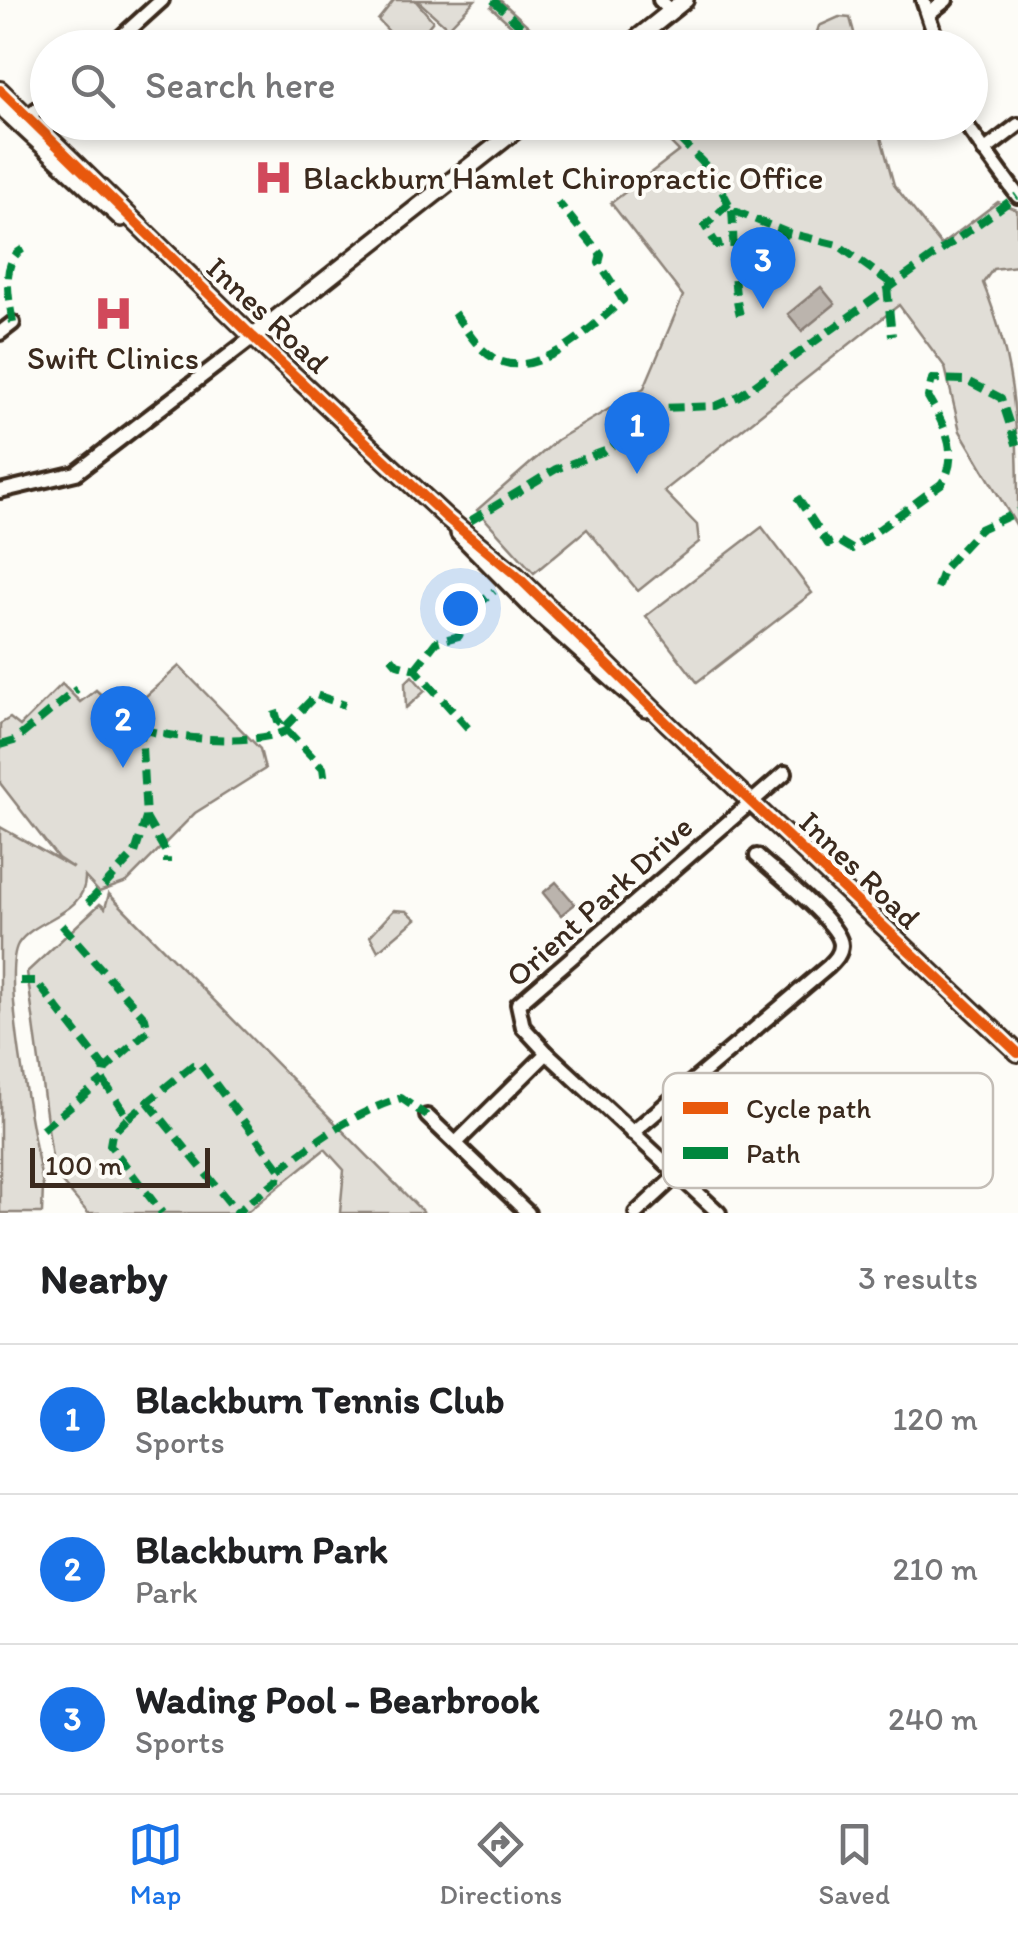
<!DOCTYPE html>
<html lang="en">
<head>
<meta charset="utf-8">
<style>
  body { margin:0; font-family:Itim,sans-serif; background:#f2f2f2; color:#202124 }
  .scale { position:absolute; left:30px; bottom:25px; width:180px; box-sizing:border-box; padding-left:10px; border:5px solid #3b2a1e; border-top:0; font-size:28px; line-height:35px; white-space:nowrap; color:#3b2a1e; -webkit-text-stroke:8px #fdfcf7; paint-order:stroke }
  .you { position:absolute; left:460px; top:608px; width:35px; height:35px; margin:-25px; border:8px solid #fff; border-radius:50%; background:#1a73e8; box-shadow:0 0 0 15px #1a73e833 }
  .badge { display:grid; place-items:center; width:65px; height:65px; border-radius:50%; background:#1a73e8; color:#fff; font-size:32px; font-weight:700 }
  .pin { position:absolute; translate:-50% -82px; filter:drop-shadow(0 2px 5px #0008) }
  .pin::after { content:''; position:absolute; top:52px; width:35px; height:30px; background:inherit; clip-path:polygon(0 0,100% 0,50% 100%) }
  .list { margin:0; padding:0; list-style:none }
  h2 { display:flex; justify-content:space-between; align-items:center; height:130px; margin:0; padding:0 40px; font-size:42px }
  h2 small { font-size:32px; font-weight:400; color:#757577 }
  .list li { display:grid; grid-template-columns:65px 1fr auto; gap:30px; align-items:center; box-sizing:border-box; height:150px; padding:0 40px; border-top:2px solid #e0e0e0 }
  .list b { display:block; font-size:38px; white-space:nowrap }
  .list p { margin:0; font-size:32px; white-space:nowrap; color:#757577 }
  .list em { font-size:32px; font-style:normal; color:#757577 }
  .icon { flex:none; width:55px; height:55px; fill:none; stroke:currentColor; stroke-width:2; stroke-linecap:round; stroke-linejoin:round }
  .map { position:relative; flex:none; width:1018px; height:1213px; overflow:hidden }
  .search { position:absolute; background:#fff; box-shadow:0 5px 15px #0003; left:30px; right:30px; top:30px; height:110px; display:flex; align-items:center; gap:25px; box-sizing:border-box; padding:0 35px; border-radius:55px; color:#757577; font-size:38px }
  .sheet { height:580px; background:#fff }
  nav { display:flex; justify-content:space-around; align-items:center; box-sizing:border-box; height:140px; border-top:2px solid #e0e0e0; background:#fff; font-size:28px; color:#757577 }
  nav a { display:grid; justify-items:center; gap:5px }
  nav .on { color:#1a73e8 }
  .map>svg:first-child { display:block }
  .green { fill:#e1ded7; stroke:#8e847a; stroke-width:2.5 }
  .water { fill:#bbb4ad; stroke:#887d74; stroke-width:2.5 }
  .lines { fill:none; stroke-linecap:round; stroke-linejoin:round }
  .minor-casing { stroke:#3b2a1e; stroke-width:20 }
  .tertiary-casing { stroke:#3b2a1e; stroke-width:22 }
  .minor { stroke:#fdfcf7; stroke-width:12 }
  .tertiary { stroke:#fdfcf7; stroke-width:15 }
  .quiet { stroke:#00873e; stroke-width:8; stroke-dasharray:15 8; stroke-linecap:butt }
  .cycleway-casing { stroke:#fdfcf7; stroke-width:16 }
  .cycleway { stroke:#e8590c; stroke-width:10 }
  .labels { text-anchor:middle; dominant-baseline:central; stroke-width:8; stroke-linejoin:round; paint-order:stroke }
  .poi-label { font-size:32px; fill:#3b2a1e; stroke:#fdfcf7; text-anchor:start }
  .street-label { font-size:32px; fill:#3b2a1e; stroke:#fdfcf7 }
  .key { fill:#fdfcf7; stroke:#c3bdb6; stroke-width:2.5 }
  .key-label { font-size:28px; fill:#3b2a1e }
</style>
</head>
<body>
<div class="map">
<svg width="1018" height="1213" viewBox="0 0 1018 1213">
  <rect width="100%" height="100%" fill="#fdfcf7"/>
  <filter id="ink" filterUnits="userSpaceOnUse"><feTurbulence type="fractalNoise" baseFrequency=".01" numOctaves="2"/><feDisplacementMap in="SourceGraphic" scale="20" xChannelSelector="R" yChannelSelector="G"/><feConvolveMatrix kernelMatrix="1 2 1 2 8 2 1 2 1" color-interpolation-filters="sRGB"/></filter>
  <g filter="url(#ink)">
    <g class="green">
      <polygon points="394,0 415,0 433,21 413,45 404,47 378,20"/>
      <polygon points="417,0 475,0 448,28"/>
      <polygon points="500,0 551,47 535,47 491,7"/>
      <polygon points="839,17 850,18 858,47 812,47 819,26"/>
      <path d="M651 123H670L690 142 715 123H877L894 185 941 245 998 202 1017 210 1018 266 993 269 983 283C1018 368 1018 436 1018 528L960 431 945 367 899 305 664 491 697 525 699 542 638 591 587 529 534 573 477 510 557 440 644 388 683 296 611 203 679 151Z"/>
      <polygon points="762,527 812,593 697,682 646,616"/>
      <path d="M179 666 260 749 265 769 195 813 127 882 99 892 85 877C86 915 36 917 18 944 0 976 35 1142 43 1186L42 1213H0V827L73 868 58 858 0 783V724L10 718 20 726 62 684 80 702 96 690 124 716Z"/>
      <polygon points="412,676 425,691 406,708 405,683"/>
      <polygon points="109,894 424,1213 340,1213 344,1170 325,1149 246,1213 88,1213 54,1173 27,972 100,904 105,908"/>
      <polygon points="394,910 407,911 416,919 378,951 370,936"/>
    </g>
    <g class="water">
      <polygon points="821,287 835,304 802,331 788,314"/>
      <polygon points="556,882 575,904 561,915 543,893"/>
    </g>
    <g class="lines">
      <defs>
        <g id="minor">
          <polyline points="660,0 671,11"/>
          <polyline points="923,0 939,48"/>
          <polyline points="928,14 946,0"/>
          <polyline points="109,48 162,0"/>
          <polyline points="23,121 48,100"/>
          <polyline points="964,122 1018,196"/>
          <polyline points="984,151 1018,125"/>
          <polyline points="0,333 13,323"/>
          <polyline points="0,491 76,473 253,337"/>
          <polyline points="427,1116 528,1213"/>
          <path d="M632 1133 829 966C835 960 841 954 841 945 841 924 774 872 757 856"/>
          <polyline points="456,1143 547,1053"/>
          <polyline points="636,1213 678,1174"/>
          <polyline points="719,1213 547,1053 523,1027 518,1004 785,773"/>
        </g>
        <g id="tertiary">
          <polyline points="625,48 685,0"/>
          <polyline points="0,90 253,337 447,518 517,576 668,724 1018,1053"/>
          <polyline points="0,106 121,218"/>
          <polyline points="253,337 526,122"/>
          <polyline points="459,533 538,613 646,709"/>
        </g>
      </defs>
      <use href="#minor" class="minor-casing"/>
      <use href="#tertiary" class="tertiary-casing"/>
      <use href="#minor" class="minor"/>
      <use href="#tertiary" class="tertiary"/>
      <g class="quiet">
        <polyline points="493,0 544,48"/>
        <polyline points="592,48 601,41"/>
        <polyline points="663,122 712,172 732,210 788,233 838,245 892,284"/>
        <polyline points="729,203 705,226 717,245 735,239"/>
        <path d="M732 210C735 245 731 282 740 315"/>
        <polyline points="737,267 788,233"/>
        <polyline points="887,287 892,336"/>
        <path d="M454 313C463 325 472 340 483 350 528 393 590 328 623 300L599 263 601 255 558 202"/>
        <path d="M13 323C9 299 0 261 23 249"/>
        <path d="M797 497 828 544 837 540 852 549 941 484C962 456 943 423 928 397L932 379 966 380 1001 398 1018 450"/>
        <polyline points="470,521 556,469 605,451 661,408 716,406 739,396 1017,196"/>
        <polyline points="937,588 944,568 980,529 1018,512"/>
        <polyline points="391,657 397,664 415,669 468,728"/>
        <polyline points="415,669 436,642 459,636 469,613 494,591"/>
        <polyline points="275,711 278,721 323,768 325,782"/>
        <polyline points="285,727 316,695 345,705"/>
        <path d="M141 729C175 739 257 746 288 730"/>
        <polyline points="0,745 14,741 77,689"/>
        <polyline points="146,818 167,854 167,863"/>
        <polyline points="88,903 135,853 146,818 141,729 109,697"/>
        <polyline points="62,925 145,1018 148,1031 105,1069 103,1080 128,1118 112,1134 110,1145 162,1213"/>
        <polyline points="20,981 36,981 105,1069"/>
        <polyline points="148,1102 237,1212"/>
        <polyline points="128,1118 193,1065 201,1065 280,1169 278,1179 236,1213"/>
        <polyline points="42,1129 103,1080"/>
        <polyline points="832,1151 885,1103"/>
        <path d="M280 1169C318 1139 355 1112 401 1098L427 1116"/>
      </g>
      <defs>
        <polyline id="cycleway" points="0,90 253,337 447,518 517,576 668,724 1018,1053"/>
      </defs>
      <use href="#cycleway" class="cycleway-casing"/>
      <use href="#cycleway" class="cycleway"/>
    </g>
  </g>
  <defs>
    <symbol id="hospital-bare" viewBox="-9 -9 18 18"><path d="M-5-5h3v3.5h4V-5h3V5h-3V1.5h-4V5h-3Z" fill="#d1495b" stroke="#fdfcf7" stroke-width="2.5" paint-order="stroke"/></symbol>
  </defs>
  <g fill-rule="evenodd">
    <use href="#hospital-bare" x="246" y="150" width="55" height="55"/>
    <use href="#hospital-bare" x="86" y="286" width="55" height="55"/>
  </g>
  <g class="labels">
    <g class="poi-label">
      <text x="303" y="178">Blackburn Hamlet Chiropractic Office</text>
      <text x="113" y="358" text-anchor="middle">Swift Clinics</text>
    </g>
    <g class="street-label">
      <text transform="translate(268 315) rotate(43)">Innes Road</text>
      <text transform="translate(860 870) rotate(44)">Innes Road</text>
      <text transform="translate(599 901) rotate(-42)">Orient Park Drive</text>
    </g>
  </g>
  <rect x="663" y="1073" width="330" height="115" rx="15" class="key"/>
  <rect x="683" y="1102" width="45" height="12" fill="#e8590c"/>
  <rect x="683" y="1147" width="45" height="12" fill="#00873e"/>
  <g class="key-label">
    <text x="746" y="1118">Cycle path</text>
    <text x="746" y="1163">Path</text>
  </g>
</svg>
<div class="scale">100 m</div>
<div class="you"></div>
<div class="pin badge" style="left:637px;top:474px">1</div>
<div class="pin badge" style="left:123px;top:768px">2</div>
<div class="pin badge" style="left:763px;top:309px">3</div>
<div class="search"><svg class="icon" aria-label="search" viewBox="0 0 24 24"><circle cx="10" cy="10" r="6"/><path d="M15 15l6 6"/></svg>Search here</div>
</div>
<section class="sheet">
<h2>Nearby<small>3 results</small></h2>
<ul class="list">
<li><span class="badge">1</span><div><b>Blackburn Tennis Club</b><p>Sports</p></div><em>120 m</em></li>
<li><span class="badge">2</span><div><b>Blackburn Park</b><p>Park</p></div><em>210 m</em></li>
<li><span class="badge">3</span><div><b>Wading Pool - Bearbrook</b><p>Sports</p></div><em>240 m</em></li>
</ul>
</section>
<nav>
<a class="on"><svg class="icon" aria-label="map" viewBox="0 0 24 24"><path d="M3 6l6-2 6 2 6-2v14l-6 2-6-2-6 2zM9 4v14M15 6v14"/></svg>Map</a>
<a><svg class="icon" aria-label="directions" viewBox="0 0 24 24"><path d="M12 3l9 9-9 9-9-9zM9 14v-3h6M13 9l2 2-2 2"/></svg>Directions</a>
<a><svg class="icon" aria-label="saved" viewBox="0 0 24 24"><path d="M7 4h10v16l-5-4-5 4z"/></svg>Saved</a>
</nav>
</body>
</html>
